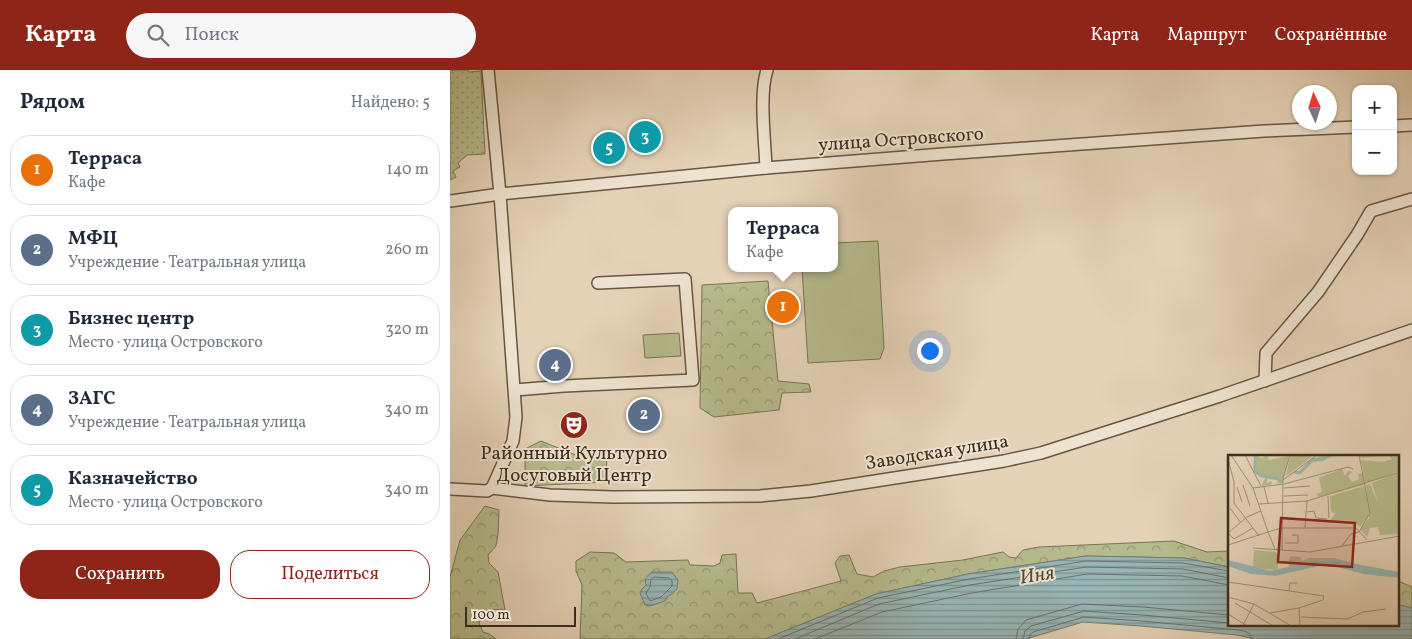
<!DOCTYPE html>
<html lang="ru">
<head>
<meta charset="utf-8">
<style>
  body { margin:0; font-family:Vollkorn,serif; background:#f6f6f7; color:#1f2937 }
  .controls { position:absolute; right:15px; top:15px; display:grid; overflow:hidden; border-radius:10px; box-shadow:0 1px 4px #0004 }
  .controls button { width:45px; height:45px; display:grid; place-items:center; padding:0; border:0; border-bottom:1px solid #e0e1e3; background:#fff; color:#1f2937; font:25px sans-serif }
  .compass { position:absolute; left:842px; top:15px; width:45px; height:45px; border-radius:50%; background:#fff; box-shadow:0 1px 4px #0004; rotate:356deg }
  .scale { position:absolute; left:15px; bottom:12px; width:111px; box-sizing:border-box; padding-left:5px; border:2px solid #3e2d1c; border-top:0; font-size:14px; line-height:18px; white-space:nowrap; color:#3e2d1c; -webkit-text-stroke:4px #eee2d0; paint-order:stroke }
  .you { position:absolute; left:479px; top:280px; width:18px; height:18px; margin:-12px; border:4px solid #fff; border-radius:50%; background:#1a73e8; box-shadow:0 0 0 8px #1a73e833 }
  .badge { display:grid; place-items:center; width:32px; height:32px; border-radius:50%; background:#8f2418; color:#fff; font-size:16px; font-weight:700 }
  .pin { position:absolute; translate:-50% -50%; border:2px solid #fff; box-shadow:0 1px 5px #0006 }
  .popup { position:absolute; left:278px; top:137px; width:110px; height:65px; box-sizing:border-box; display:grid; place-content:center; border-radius:10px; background:#fff; filter:drop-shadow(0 1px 4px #0005); font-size:16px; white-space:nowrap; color:#747a83 }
  .popup b { font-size:19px; color:#1f2937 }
  .popup::after { content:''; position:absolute; left:50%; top:100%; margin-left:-10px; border:10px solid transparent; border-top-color:#fff }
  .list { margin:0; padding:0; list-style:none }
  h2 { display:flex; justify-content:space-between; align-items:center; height:65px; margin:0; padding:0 20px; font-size:21px }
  h2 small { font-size:16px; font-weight:400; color:#747a83 }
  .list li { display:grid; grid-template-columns:32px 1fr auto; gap:15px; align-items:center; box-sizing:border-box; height:70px; margin:0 10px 10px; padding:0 10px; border:1px solid #e0e1e3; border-radius:20px }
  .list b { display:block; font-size:19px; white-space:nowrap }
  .list p { margin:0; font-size:16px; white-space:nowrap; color:#747a83 }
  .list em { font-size:16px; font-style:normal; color:#747a83 }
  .actions { display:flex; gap:10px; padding:15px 20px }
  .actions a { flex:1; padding:11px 0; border:1px solid #8f2418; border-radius:20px; text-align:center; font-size:18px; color:#8f2418 }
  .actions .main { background:#8f2418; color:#fff }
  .icon { flex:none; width:28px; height:28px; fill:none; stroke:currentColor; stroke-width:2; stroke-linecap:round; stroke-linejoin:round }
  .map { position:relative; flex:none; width:962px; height:569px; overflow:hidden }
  header { display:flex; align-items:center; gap:30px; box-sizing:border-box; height:70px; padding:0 25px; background:#8f2418; color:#fff }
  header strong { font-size:24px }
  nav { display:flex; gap:28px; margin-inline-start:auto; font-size:18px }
  .search { width:350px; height:45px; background:#f6f6f7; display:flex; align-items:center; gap:12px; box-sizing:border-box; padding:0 18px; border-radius:28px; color:#747a83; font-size:19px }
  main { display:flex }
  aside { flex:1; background:#fff }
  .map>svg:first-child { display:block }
  .grass { fill:#b6bb8d; stroke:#7a7454 }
  .forest { fill:url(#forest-crowns); stroke:#7a7454 }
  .park { fill:url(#park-dots); stroke:#7a7454 }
  .water { fill:url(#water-rules); stroke:#747f78 }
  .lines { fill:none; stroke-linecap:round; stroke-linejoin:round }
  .shore { stroke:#6b7269; stroke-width:1 }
  .minor-casing { stroke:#685643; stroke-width:14 }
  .minor { stroke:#eee2d0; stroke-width:11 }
  .labels { text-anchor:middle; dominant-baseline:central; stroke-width:4; stroke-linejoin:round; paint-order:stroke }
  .street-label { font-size:19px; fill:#3e2d1c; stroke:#eee2d0 }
  .poi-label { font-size:19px; fill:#3e2d1c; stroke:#eee2d0 }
  .water-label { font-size:20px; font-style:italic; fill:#50483b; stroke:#eee2d0 }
  .inset-river { fill:none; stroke:#98b6b6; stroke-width:2.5 }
  .inset-road { fill:none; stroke:#a29079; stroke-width:1 }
  .view { fill:#8f2418; fill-opacity:0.15; stroke:#8f2418; stroke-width:2.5 }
  .inset-edge { fill:none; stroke:#3e2d1c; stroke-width:2.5 }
</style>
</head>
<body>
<header>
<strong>Карта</strong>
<div class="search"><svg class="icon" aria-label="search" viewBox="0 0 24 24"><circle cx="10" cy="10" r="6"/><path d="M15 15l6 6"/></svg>Поиск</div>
<nav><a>Карта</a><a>Маршрут</a><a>Сохранённые</a></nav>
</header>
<main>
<aside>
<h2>Рядом<small>Найдено: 5</small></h2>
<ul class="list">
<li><span class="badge" style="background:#e8710a">1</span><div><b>Терраса</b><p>Кафе</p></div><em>140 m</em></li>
<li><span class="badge" style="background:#5c6f8a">2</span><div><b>МФЦ</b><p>Учреждение · Театральная улица</p></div><em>260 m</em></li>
<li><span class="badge" style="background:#0f9aa8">3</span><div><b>Бизнес центр</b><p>Место · улица Островского</p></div><em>320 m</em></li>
<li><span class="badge" style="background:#5c6f8a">4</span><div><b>ЗАГС</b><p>Учреждение · Театральная улица</p></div><em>340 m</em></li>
<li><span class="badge" style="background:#0f9aa8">5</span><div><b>Казначейство</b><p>Место · улица Островского</p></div><em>340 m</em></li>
</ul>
<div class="actions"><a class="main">Сохранить</a><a>Поделиться</a></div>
</aside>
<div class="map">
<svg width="962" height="569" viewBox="0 0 962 569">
  <defs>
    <pattern id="forest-crowns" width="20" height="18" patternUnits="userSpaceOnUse" patternTransform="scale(1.25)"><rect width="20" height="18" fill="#b6bb8d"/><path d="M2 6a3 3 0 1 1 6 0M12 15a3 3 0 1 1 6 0" fill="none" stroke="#959872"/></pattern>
    <pattern id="park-dots" width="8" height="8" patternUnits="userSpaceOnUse" patternTransform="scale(1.25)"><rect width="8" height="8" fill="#b6bb8d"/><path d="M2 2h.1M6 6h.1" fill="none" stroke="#959872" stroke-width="1.8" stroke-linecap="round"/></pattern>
    <pattern id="water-rules" width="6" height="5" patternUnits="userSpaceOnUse" patternTransform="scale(1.25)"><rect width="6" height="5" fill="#98b6b6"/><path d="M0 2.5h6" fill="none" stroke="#7d9493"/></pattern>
  </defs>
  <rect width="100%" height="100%" fill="#e5d2b7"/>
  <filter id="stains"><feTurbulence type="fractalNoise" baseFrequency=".004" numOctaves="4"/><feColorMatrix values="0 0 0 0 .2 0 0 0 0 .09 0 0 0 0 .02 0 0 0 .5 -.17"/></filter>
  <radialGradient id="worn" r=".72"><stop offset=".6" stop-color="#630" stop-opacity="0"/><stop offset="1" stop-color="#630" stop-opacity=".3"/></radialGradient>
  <g class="grass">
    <polygon points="428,171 434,278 430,289 358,293 352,198 384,198 384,173"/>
    <polygon points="229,263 231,286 195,288 193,265"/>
  </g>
  <g class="forest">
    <polygon points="318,211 328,311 359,314 361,322 332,323 329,340 264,347 250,338 252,215"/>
    <polygon points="91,371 133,388 157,384 156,412 75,416 75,379"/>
    <path d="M35 436 49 440 48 464 46 476 38 485 39 493 48 502 55 540C40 539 36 539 29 553L33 562 39 564 46 569H0V507L10 470Z"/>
    <polygon points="724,471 757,482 779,481 779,497 734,488 636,486 518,504 426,524 315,569 130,569 132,515 126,501 126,491 140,482 164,483 176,492 238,490 240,495 264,496 270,493 272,485 286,484 288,523 302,523 307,533 391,511 385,493 390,486 399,485 407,504 423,507 434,501 450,497 513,490 553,482 559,487 566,488 573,480 589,477"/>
    <polygon points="948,511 962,517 962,538 948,535"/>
  </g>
  <polygon class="park" points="0,0 18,0 19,2 31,1 35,84 17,85 8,93 10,97 3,101 6,107 0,110"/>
  <g class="water">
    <polygon points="636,486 734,488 779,497 779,555 948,555 948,535 962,538 962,569 805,569 787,565 691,556 633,552 576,569 315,569 426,524 518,504"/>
    <path d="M202 502H222L228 510 227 519 222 524 218 526 215 531 200 536 195 535 190 523 192 519 196 515C194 509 197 506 202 502Z"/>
  </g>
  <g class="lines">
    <g class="shore">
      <polygon points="204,507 219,508 222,511 222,516 211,527 200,531 196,523 200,517 201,510"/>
      <polyline points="328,569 428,528 519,509 636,491 733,493 779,501"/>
      <polyline points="345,569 429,534 520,515 636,497 733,499 779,508"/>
      <polyline points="365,569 432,542 522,523 637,504 732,506 779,515"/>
      <polyline points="566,569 568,559 576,550 632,534 693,537 779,545"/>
      <polyline points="573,569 575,561 581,556 634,541 692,545 779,553"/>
      <path d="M579 569 580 565 583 562 634 547 692 551 788 560C794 561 801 561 801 569"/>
    </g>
    <defs>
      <g id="minor">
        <polyline points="38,0 50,124 66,347 63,371 42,418"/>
        <polyline points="943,56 962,55"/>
        <path d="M316 98C315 71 309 24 317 0"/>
        <polyline points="0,131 50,124 316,98 493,84 814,61 906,57"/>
        <polyline points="815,311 816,283 868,222 907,165 921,141 962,129"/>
        <polyline points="65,320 114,316 243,310 235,209 148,213"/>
        <polyline points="0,419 37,421 42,418 100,425 163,427 310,426 361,421 554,391 591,383 770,326 962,260"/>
      </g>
    </defs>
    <use href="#minor" class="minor-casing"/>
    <use href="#minor" class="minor"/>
  </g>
  <defs>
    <symbol id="theatre-disc" viewBox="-11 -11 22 22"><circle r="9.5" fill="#8f2418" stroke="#eee2d0"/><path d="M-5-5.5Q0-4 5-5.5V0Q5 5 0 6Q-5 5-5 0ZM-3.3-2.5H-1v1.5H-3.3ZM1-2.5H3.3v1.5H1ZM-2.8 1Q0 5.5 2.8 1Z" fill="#fff"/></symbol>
  </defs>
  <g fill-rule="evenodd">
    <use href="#theatre-disc" x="108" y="339" width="32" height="32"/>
  </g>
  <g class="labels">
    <g class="street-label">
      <text transform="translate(451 70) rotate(-4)">улица Островского</text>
      <text transform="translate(487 383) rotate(-9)">Заводская улица</text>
    </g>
    <g class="poi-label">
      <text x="124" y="384">Районный Культурно<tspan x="124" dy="22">Досуговый Центр</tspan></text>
    </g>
    <g class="water-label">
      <text transform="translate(587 506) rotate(-9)">Иня</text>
    </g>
  </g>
  <g transform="translate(778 385)">
    <rect width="171" height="171" fill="#e5d2b7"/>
    <path d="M27 0 34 3 39 0 41 5 61 1 55 28 46 29 50 28 49 25 39 24V28L44 26 43 30 34 31 37 23 28 19 25 12ZM92 0 105 1 84 8 73 19 66 18 57 27 68 15 72 17Z" fill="#b6bb8d"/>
    <path d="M62 0H79L84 2 58 21ZM131 0H171V16L137 29 133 5 155 7 164 4 161 1 133 3ZM114 14 117 21 120 16 124 17 120 21 124 27 131 24 130 19 135 18 136 30 90 42 89 39 94 37 91 23ZM171 17V79L152 80 150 72 142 73 139 82 132 74 141 63 138 30 142 29 150 48 144 28ZM136 31 141 53 140 62 132 72 127 66 102 65 107 59 103 56 102 41ZM62 101 73 102 74 106 81 103H107L136 112 107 105 83 106 63 112 60 109Z" fill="#b6bb8d"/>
    <path d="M26 95 48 97 51 101 49 115 25 113Z" fill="#b6bb8d"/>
    <path d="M0 105 43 116 83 106 107 105 171 117V123L135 119 99 109 47 121 23 119 0 111Z" fill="#98b6b6"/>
    <path class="inset-river" d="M27 0V16L33 21 48 23 54 27M66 17 71 18 85 4 94 5 104 0"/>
    <path class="inset-road" d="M17 0 33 31M0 4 6 27V48L31 81M55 25 89 0M15 30 22 51M9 32 14 47M36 32 40 48M25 33 56 29 120 12 125 14M56 33 82 31M56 41 80 40M100 41 101 63M31 49 79 46 172 17M2 53 13 68M79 57 86 56 88 63 99 64M77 72 79 46M25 73 6 84 0 78 19 62 33 56M57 88H70V80H64M0 90 40 77 25 33 3 0M114 91 123 79 131 77 142 58 131 0M25 93 82 97 172 81M47 94 40 77 53 73H128L139 85M54 95 55 23 62 0M0 127 96 141 95 145 71 153M61 136 62 128H70M0 142 26 149 65 172M7 148 47 172M42 158 71 153 72 172M0 159 21 172M73 162 119 164 135 157 158 154M14 172 26 149"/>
    <path class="view" d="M53 63 127 68 124 112 50 107Z"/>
    <rect width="171" height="171" class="inset-edge"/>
  </g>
  <rect width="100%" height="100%" filter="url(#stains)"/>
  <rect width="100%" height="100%" fill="url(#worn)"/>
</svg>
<div class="controls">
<button>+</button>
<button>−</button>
</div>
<svg class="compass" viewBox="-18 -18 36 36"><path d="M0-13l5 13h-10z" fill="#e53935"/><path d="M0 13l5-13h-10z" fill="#747a83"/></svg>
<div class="scale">100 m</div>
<div class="you"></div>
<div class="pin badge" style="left:333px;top:237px;background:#e8710a">1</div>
<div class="popup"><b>Терраса</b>Кафе</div>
<div class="pin badge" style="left:194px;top:345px;background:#5c6f8a">2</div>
<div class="pin badge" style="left:195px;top:67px;background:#0f9aa8">3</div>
<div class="pin badge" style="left:105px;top:295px;background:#5c6f8a">4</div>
<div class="pin badge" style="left:159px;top:78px;background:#0f9aa8">5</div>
</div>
</main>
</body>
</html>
